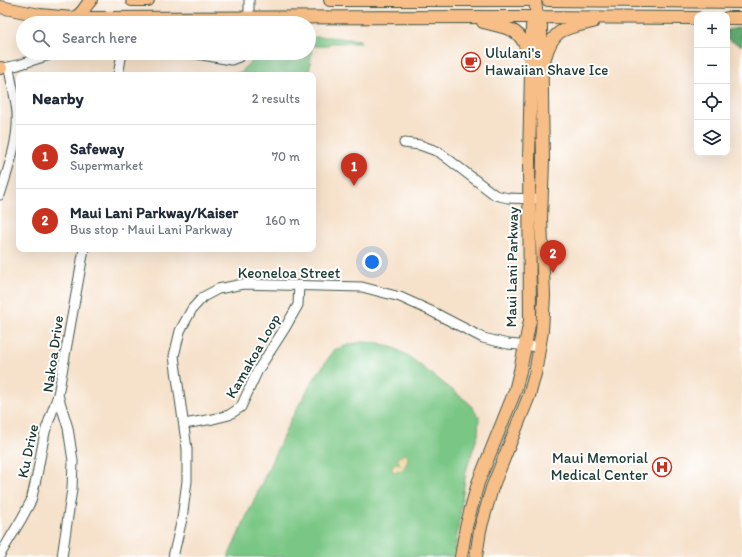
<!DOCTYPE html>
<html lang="en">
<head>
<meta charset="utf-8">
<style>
  body { margin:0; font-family:Itim,sans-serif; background:#f6f6f7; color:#1f2937 }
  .controls { position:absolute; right:12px; top:12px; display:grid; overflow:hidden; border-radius:8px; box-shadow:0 4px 16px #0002 }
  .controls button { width:36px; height:36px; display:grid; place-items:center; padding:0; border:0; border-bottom:1px solid #e0e1e3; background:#fff; color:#1f2937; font:20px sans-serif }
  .you { position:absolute; left:372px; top:262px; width:14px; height:14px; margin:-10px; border:3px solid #fff; border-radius:50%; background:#1a73e8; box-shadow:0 0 0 6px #1a73e833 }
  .badge { display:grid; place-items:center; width:26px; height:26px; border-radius:50%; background:#c8321e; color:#fff; font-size:13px; font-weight:700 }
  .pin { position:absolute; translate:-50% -33px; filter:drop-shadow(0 1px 2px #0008) }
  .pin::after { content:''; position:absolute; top:21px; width:14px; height:12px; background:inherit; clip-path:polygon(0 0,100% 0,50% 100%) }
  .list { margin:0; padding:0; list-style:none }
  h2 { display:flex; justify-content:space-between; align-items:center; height:52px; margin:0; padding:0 16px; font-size:17px }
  h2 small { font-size:13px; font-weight:400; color:#747a83 }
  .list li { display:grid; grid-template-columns:26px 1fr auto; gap:12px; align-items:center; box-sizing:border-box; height:64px; padding:0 16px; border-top:1px solid #e0e1e3 }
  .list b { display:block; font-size:15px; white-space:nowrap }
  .list p { margin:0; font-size:13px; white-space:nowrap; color:#747a83 }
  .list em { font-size:13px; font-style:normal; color:#747a83 }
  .icon { flex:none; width:22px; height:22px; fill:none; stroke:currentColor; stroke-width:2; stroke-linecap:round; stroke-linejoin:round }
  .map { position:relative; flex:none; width:742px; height:557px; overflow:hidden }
  .search { position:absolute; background:#fff; box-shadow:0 4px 16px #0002; left:16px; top:16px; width:300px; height:44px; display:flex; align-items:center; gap:10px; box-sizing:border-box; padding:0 14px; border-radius:22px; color:#747a83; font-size:15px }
  .panel { position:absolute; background:#fff; box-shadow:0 4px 16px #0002; left:16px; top:72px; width:300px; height:180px; border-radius:8px }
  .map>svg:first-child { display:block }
  .grass { fill:#7ac785; stroke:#4c825c }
  .forest { fill:url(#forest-firs); stroke:#417453 }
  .sand { fill:url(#sand-dots); stroke:#868c69 }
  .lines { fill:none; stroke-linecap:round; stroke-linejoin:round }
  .minor-casing { stroke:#3f564a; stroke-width:11 }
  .major-casing { stroke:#3f564a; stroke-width:14 }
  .minor { stroke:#fff; stroke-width:9 }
  .major { stroke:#f7be87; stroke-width:12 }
  .labels { text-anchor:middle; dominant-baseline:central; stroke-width:4; stroke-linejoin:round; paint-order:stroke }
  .poi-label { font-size:15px; fill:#1f3d34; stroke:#fff; text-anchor:start }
  .street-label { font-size:15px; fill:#1f3d34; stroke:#fff }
</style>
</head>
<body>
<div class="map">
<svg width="742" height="557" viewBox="0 0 742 557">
  <defs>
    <pattern id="forest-firs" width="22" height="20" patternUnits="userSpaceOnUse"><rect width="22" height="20" fill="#63ac72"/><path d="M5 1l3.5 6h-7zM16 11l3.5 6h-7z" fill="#518d5e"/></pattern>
    <pattern id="sand-dots" width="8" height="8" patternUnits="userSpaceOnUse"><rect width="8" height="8" fill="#eeda9e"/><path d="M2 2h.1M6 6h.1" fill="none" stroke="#ccbc89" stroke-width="1.8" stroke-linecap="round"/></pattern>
  </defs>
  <rect width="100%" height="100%" fill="#fff"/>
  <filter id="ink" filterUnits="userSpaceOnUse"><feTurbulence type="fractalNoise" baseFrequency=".025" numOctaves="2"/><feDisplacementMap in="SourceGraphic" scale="8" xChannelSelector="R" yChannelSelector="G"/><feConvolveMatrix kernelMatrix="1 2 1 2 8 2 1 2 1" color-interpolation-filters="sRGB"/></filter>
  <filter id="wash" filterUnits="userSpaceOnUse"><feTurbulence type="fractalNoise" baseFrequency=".012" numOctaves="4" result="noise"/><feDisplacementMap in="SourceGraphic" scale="16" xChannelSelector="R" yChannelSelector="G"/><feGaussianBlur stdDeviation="0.9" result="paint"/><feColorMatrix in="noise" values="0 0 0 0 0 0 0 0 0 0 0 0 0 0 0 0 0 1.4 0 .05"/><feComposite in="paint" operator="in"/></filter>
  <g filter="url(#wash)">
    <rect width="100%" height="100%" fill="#f6e1ca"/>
    <g class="grass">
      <polygon points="309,37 329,37 360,40 360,43 329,43 328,46 312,46 309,75 231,75 244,71 244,68 251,62 256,53 309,53"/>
      <polygon points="362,342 379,343 394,348 407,355 469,403 479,417 478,435 466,471 454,557 228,557 291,419 312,382 334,350 351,344"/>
    </g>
    <polygon class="forest" points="742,27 742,45 739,45 727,39 727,30"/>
    <path class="sand" d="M404 454 408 456C408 464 403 473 394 472L392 469V467L395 463 400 464 397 458Z"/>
  </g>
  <g filter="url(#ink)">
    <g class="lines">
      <defs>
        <g id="minor">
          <polyline points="249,0 249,23"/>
          <polyline points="191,53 231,60 239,57 243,53"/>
          <polyline points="4,68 18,65 56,53"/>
          <polyline points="118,75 122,53"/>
          <polyline points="404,143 420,145 439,152 495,195 508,198 534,199"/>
          <path d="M0 195C8 169 19 140 17 113 16 98 11 83 9 68"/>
          <polyline points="184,424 213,419 229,415 241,407 258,370 285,328 298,305 299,285"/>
          <polyline points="0,555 22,518 31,501 37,475 45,432 58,395"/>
          <polyline points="62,557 72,489 73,461 68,428 58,395 84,249"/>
          <polyline points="173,557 182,519 187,481 187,449 174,356 180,331 192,309 203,297 218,289 243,284 362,287 400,297 431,311 483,338 508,344 540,347"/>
        </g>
        <g id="major">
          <polyline points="132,0 148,0"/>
          <polyline points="330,0 529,0"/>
          <polyline points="548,0 742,2"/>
          <polyline points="0,7 40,15 72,18 518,17 697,18"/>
          <path d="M73 18C83 15 84 7 91 0"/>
          <polyline points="727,18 742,18"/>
          <path d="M483 22C509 28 521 28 529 55"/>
          <path d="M545 58C553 28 565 28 593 22"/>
          <polyline points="0,68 1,68"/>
          <polyline points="461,557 466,527 478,483 515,391 520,371 530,320 529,160 532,26 537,17"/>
          <polyline points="476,557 480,530 492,488 529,396 535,374 542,331 544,296 541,218 543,161 541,26 537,17 535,0"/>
        </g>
      </defs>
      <use href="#minor" class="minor-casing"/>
      <use href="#major" class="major-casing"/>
      <use href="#minor" class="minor"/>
      <use href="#major" class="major"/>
    </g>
  </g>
  <defs>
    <symbol id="cafe-ring" viewBox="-11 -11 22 22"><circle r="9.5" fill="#fff" stroke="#c8321e" stroke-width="1.5"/><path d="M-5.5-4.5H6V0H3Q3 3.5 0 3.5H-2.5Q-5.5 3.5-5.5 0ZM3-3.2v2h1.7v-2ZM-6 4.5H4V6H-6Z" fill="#c8321e"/></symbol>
    <symbol id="hospital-ring" viewBox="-11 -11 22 22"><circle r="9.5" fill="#fff" stroke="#c8321e" stroke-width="1.5"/><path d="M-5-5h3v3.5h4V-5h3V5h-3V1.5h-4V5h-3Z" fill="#c8321e"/></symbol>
  </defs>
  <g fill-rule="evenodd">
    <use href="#cafe-ring" x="460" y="51" width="22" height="22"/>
    <use href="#hospital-ring" x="651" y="456" width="22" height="22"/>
  </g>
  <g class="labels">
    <g class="poi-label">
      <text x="485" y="53">Ululani's<tspan x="485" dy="17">Hawaiian Shave Ice</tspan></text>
      <text x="648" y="458" text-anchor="end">Maui Memorial<tspan x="648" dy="17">Medical Center</tspan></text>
    </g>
    <g class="street-label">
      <text transform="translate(512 267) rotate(-89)">Maui Lani Parkway</text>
      <text x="289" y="273">Keoneloa Street</text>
      <text transform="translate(53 354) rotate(-82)">Nakoa Drive</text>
      <text transform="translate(253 356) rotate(-60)">Kamakoa Loop</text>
      <text transform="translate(28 451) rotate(-78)">Ku Drive</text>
    </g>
  </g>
</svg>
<div class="controls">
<button>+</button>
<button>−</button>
<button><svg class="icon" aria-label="locate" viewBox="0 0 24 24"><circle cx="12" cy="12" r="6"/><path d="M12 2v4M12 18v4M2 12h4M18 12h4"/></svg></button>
<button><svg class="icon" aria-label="layers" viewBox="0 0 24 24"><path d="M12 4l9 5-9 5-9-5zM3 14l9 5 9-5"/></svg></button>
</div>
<div class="you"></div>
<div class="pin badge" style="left:354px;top:186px">1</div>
<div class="pin badge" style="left:553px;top:273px">2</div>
<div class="search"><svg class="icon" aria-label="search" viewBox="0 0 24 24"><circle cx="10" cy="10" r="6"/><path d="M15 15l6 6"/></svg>Search here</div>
<section class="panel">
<h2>Nearby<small>2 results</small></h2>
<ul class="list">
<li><span class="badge">1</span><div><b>Safeway</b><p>Supermarket</p></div><em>70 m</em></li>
<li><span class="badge">2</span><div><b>Maui Lani Parkway/Kaiser</b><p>Bus stop · Maui Lani Parkway</p></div><em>160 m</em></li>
</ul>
</section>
</div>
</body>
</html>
